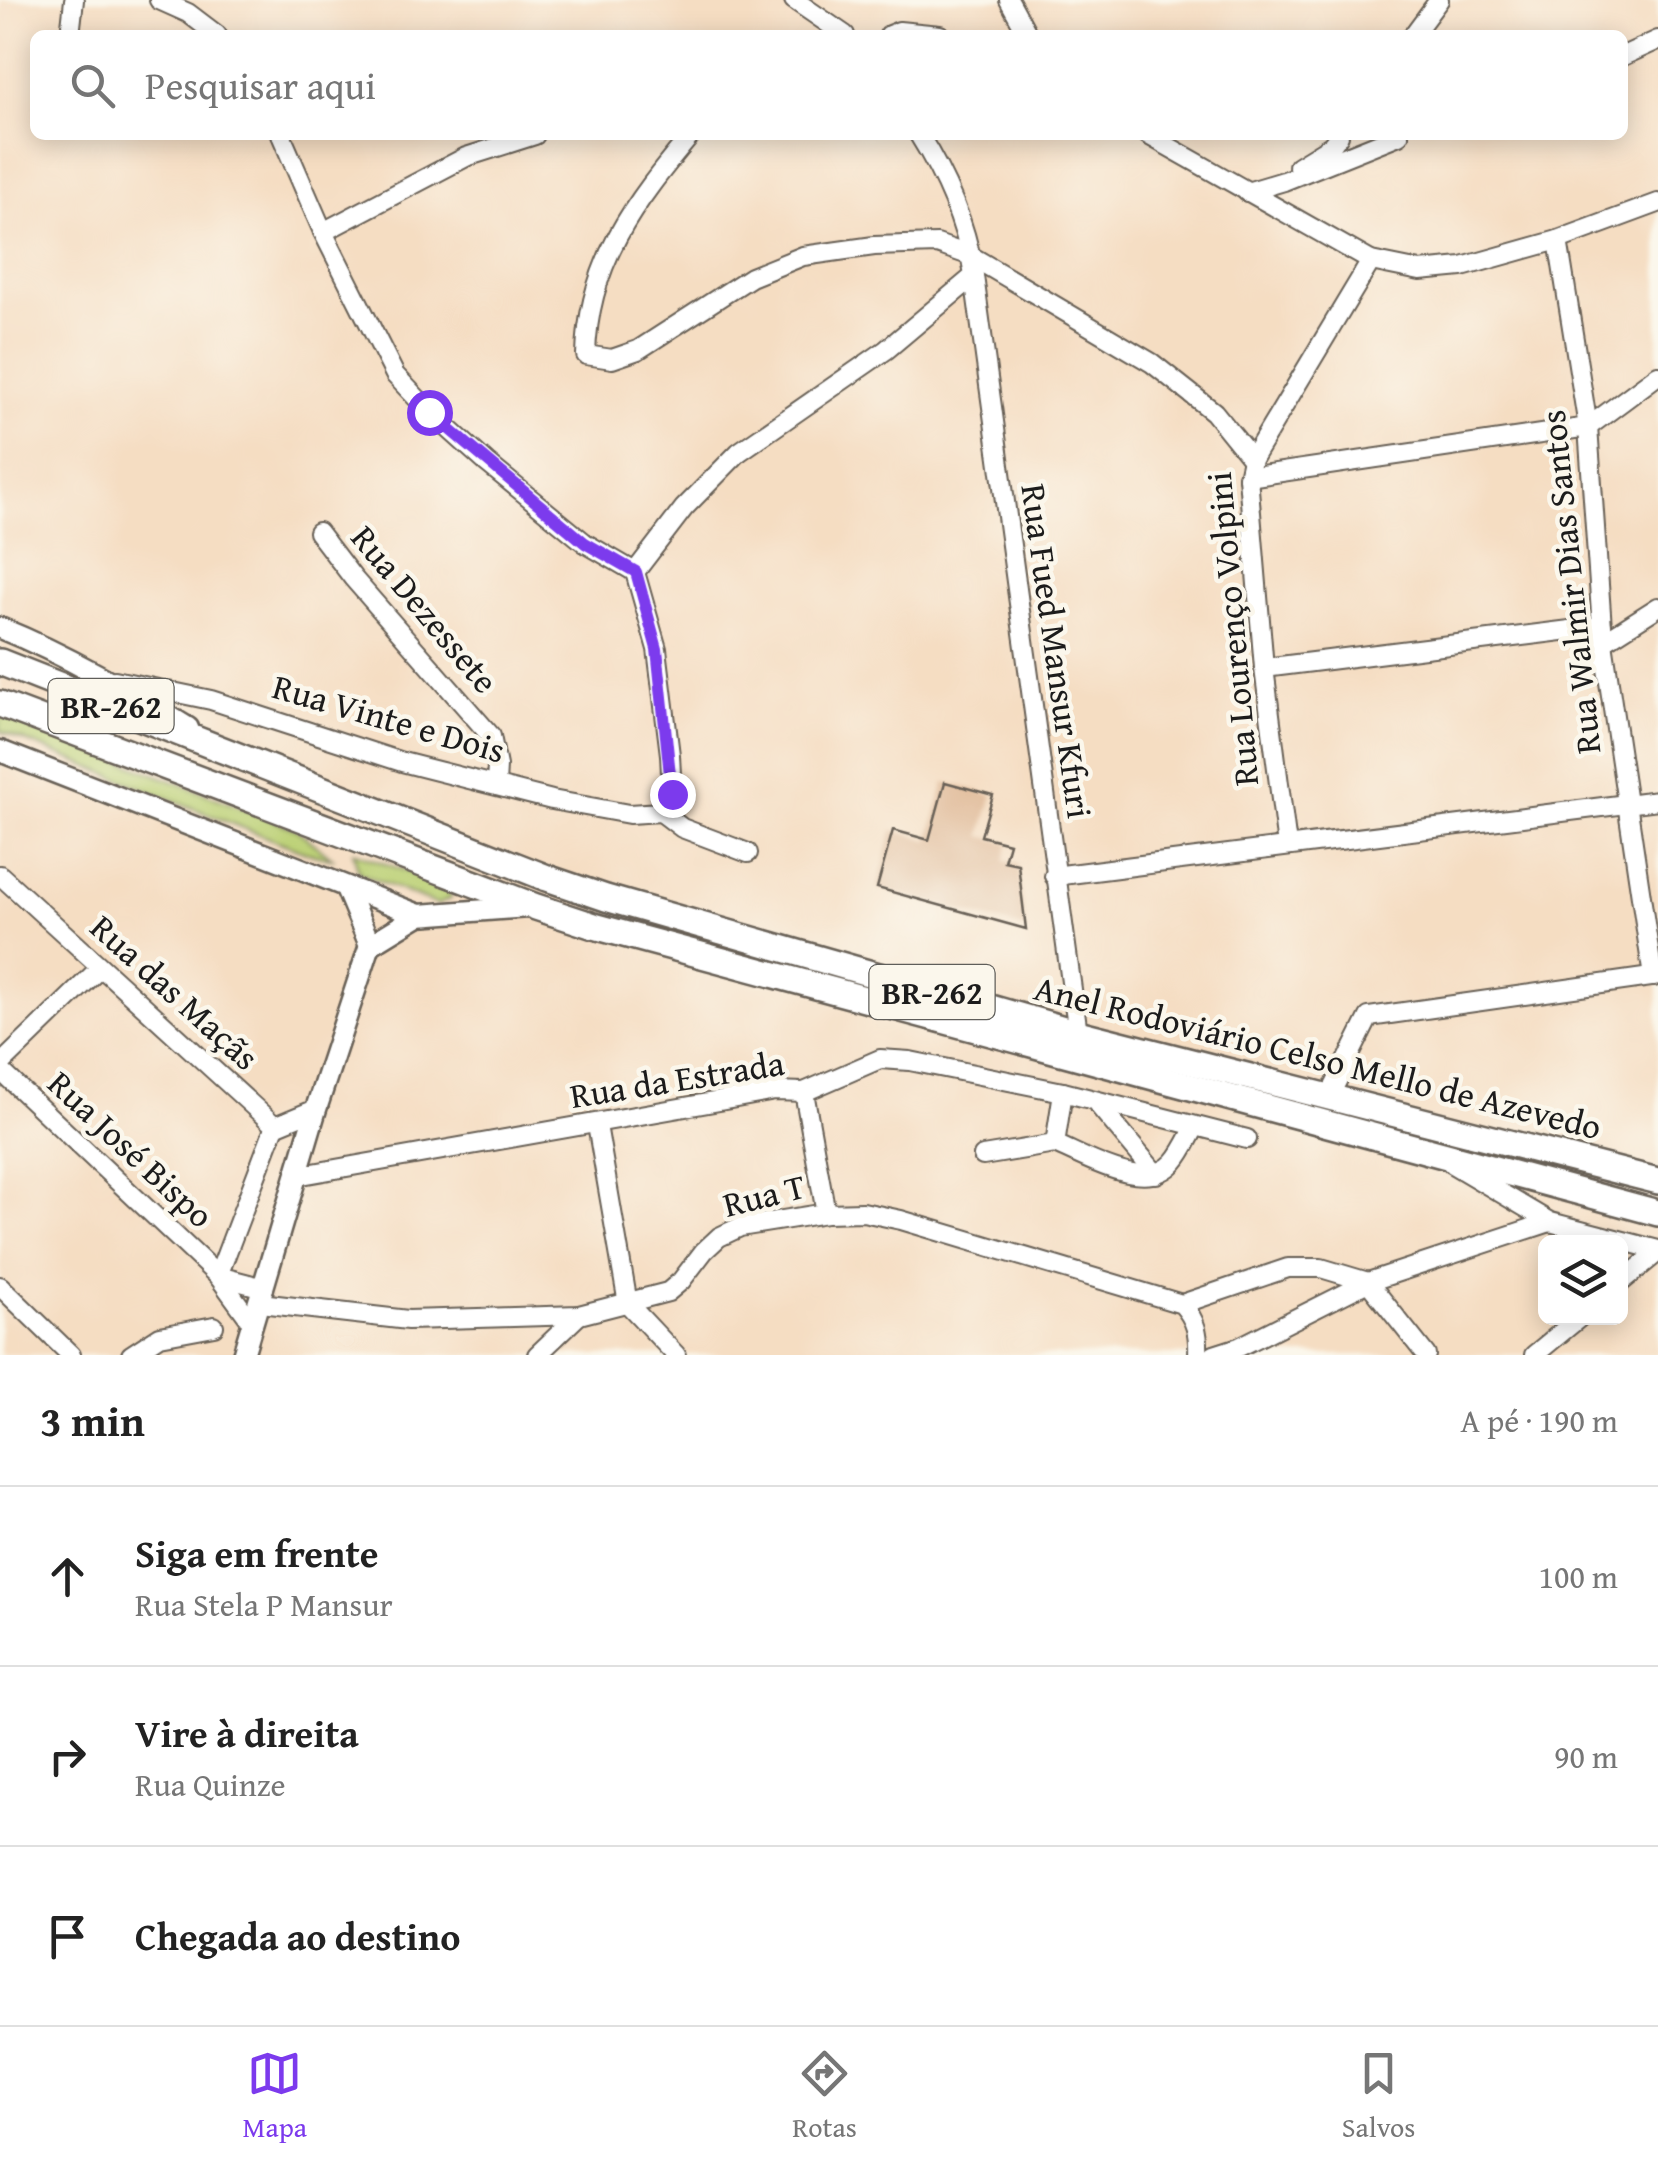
<!DOCTYPE html>
<html lang="pt">
<head>
<meta charset="utf-8">
<style>
  body { margin:0; font-family:"Gentium Book Plus",serif; background:#f6f6f6; color:#222 }
  .controls { position:absolute; right:30px; bottom:30px; display:grid; overflow:hidden; border-radius:15px; box-shadow:0 5px 25px #0003 }
  .controls button { width:90px; height:90px; display:grid; place-items:center; padding:0; border:0; border-bottom:2px solid #e0e0e0; background:#fff; color:#222; font:50px sans-serif }
  .stop { position:absolute; width:30px; height:30px; margin:-22px; border:8px solid #7c3aed; border-radius:50%; background:#fff }
  .stop.end { background:#7c3aed; border-color:#fff; box-shadow:0 2px 10px #0008 }
  .list { margin:0; padding:0; list-style:none }
  h2 { display:flex; justify-content:space-between; align-items:center; height:130px; margin:0; padding:0 40px; font-size:42px }
  h2 small { font-size:32px; font-weight:400; color:#767676 }
  .list li { display:grid; grid-template-columns:65px 1fr auto; gap:30px; align-items:center; box-sizing:border-box; height:180px; padding:0 40px; border-top:2px solid #e0e0e0 }
  .list b { display:block; font-size:38px; white-space:nowrap }
  .list p { margin:0; font-size:32px; white-space:nowrap; color:#767676 }
  .list em { font-size:32px; font-style:normal; color:#767676 }
  .icon { flex:none; width:55px; height:55px; fill:none; stroke:currentColor; stroke-width:2; stroke-linecap:round; stroke-linejoin:round }
  .map { position:relative; flex:none; width:1658px; height:1355px; overflow:hidden }
  .search { position:absolute; background:#fff; box-shadow:0 5px 25px #0003; left:30px; right:30px; top:30px; height:110px; display:flex; align-items:center; gap:25px; box-sizing:border-box; padding:0 35px; border-radius:15px; color:#767676; font-size:38px }
  .sheet { height:670px; background:#fff }
  nav { display:flex; justify-content:space-around; align-items:center; box-sizing:border-box; height:140px; border-top:2px solid #e0e0e0; background:#fff; font-size:28px; color:#767676 }
  nav a { display:grid; justify-items:center; gap:5px }
  nav .on { color:#7c3aed }
  .map>svg:first-child { display:block }
  .green { fill:#bbd074; stroke:#6c7648; stroke-width:2.5 }
  .building { fill:#dfb794 }
  .lines { fill:none; stroke-linecap:round; stroke-linejoin:round }
  .minor-casing { stroke:#686056; stroke-width:22 }
  .major-casing { stroke:#686056; stroke-width:25 }
  .highway-casing { stroke:#686056; stroke-width:30 }
  .minor { stroke:#fff; stroke-width:18 }
  .major { stroke:#fff; stroke-width:20 }
  .highway { stroke:#fff; stroke-width:25 }
  .route { stroke:#7c3aed; stroke-width:12 }
  .labels { text-anchor:middle; dominant-baseline:central; stroke-width:9; stroke-linejoin:round; paint-order:stroke }
  .shield { fill:#fbf7ec; stroke:#5f5e5a; stroke-width:2.5 }
  .shield-label { font-size:32px; font-weight:bold; fill:#1c1c1c }
  .street-label { font-size:35px; fill:#1c1c1c; stroke:#fbf7ec }
</style>
</head>
<body>
<div class="map">
<svg width="1658" height="1355" viewBox="0 0 1658 1355">
  <rect width="100%" height="100%" fill="#fbf7ec"/>
  <filter id="ink" filterUnits="userSpaceOnUse"><feTurbulence type="fractalNoise" baseFrequency=".01" numOctaves="2"/><feDisplacementMap in="SourceGraphic" scale="20" xChannelSelector="R" yChannelSelector="G"/><feConvolveMatrix kernelMatrix="1 2 1 2 8 2 1 2 1" color-interpolation-filters="sRGB"/></filter>
  <filter id="wash" filterUnits="userSpaceOnUse"><feTurbulence type="fractalNoise" baseFrequency=".0048" numOctaves="4" result="noise"/><feDisplacementMap in="SourceGraphic" scale="40" xChannelSelector="R" yChannelSelector="G"/><feGaussianBlur stdDeviation="2.25" result="paint"/><feColorMatrix in="noise" values="0 0 0 0 0 0 0 0 0 0 0 0 0 0 0 0 0 1.4 0 .05"/><feComposite in="paint" operator="in"/></filter>
  <g filter="url(#wash)">
    <rect width="100%" height="100%" fill="#f5ddc2"/>
    <g class="green">
      <polygon points="0,714 296,829 332,858 314,855 240,827 0,731"/>
      <polygon points="353,852 448,886 451,898 437,905 359,873"/>
    </g>
    <g id="blocks">
      <polygon class="building" points="945,782 993,795 981,836 1009,843 1004,861 1018,864 1026,929 877,888 893,830 929,840"/>
    </g>
  </g>
  <g filter="url(#ink)">
    <use href="#blocks" fill-opacity="0" stroke="#686056" stroke-width="2.5"/>
    <g class="lines">
      <defs>
        <g id="minor">
          <polyline points="159,0 188,13 217,35"/>
          <polyline points="794,0 845,35"/>
          <polyline points="1009,0 1028,35"/>
          <polyline points="70,35 74,0"/>
          <polyline points="889,35 899,31 940,35"/>
          <polyline points="1413,35 1439,0"/>
          <polyline points="1623,56 1658,40"/>
          <polyline points="281,135 323,232 395,375 429,411 487,463 585,543 635,572"/>
          <path d="M691 135C634 203 588 263 586 355L612 359 638 350 751 277 803 256 874 246 937 244 971 256 1152 363 1214 412 1252 459"/>
          <polyline points="1148,135 1371,261 1420,271 1462,267 1558,240 1658,203"/>
          <polyline points="1298,166 1332,145 1339,135"/>
          <polyline points="1247,192 1284,181 1399,135"/>
          <polyline points="323,232 466,157 535,135"/>
          <polyline points="1558,240 1588,427 1603,642 1653,977"/>
          <polyline points="974,276 1078,1033"/>
          <polyline points="1248,477 1588,427 1658,375"/>
          <polyline points="318,532 353,578 491,736 497,766 496,784"/>
          <path d="M635 572 684 508 739 452 886 350 974 276C967 226 946 178 919 135"/>
          <polyline points="635,572 657,649 670,755 672,794 661,812"/>
          <polyline points="1603,642 1658,607"/>
          <polyline points="1264,668 1602,626"/>
          <polyline points="115,680 211,700 402,762 552,800 629,814 661,812"/>
          <polyline points="661,812 682,828 748,853"/>
          <polyline points="1287,846 1264,668 1248,477 1252,459 1371,261"/>
          <polyline points="0,875 275,1126 316,1109"/>
          <polyline points="1054,876 1658,800"/>
          <polyline points="0,1065 100,968"/>
          <polyline points="0,1070 218,1276 253,1324"/>
          <polyline points="804,1092 826,1213"/>
          <polyline points="1329,1097 1369,1017 1658,976"/>
          <polyline points="1095,1101 1156,1174"/>
          <polyline points="597,1125 628,1304 676,1355"/>
          <path d="M1055 1144C1086 1157 1146 1194 1174 1162 1183 1152 1189 1138 1195 1127"/>
          <polyline points="1055,1144 1063,1092"/>
          <polyline points="983,1156 1055,1144"/>
          <polyline points="1452,1164 1550,1222 1658,1250"/>
          <polyline points="296,1176 775,1091 804,1092 880,1059 910,1061 1063,1092 1247,1139"/>
          <polyline points="218,1276 275,1126"/>
          <polyline points="218,1276 264,1288"/>
          <polyline points="1620,1283 1658,1252"/>
          <polyline points="0,1286 71,1355"/>
          <path d="M260 1303 408 1320 579 1315 668 1292 681 1281 704 1251 719 1237 740 1227 826 1213 863 1212 901 1220 1182 1304C1196 1320 1199 1334 1198 1355"/>
          <polyline points="1182,1304 1288,1268 1321,1268 1368,1282 1426,1355"/>
          <polyline points="131,1355 160,1336 214,1326"/>
          <polyline points="537,1355 579,1315"/>
          <polyline points="1214,1355 1239,1347 1368,1282 1550,1222"/>
          <polyline points="1534,1355 1579,1318"/>
        </g>
        <g id="major">
          <path d="M0 628C67 655 126 690 188 728"/>
          <polyline points="0,751 419,915 529,907"/>
          <polyline points="346,888 370,945"/>
          <polyline points="243,1355 316,1109 370,945 419,915"/>
        </g>
        <g id="highway">
          <polyline points="0,662 547,878 606,898 1078,1033 1658,1181"/>
          <polyline points="0,704 536,907 594,926 1658,1213"/>
        </g>
      </defs>
      <use href="#minor" class="minor-casing"/>
      <use href="#major" class="major-casing"/>
      <use href="#highway" class="highway-casing"/>
      <use href="#minor" class="minor"/>
      <use href="#major" class="major"/>
      <use href="#highway" class="highway"/>
    </g>
  </g>
  <g class="lines" filter="url(#ink)">
    <polyline class="route" points="429,412 585,543 636,572 657,649 672,794"/>
  </g>
  <g class="labels">
    <g class="shield">
      <rect x="48.5" y="679" width="125" height="54" rx="8"/>
      <rect x="869.5" y="965" width="125" height="54" rx="8"/>
    </g>
    <g class="shield-label">
      <text x="111" y="706">BR-262</text>
      <text x="932" y="992">BR-262</text>
    </g>
    <g class="street-label">
      <text transform="translate(1570 582) rotate(-96)">Rua Walmir Dias Santos</text>
      <text transform="translate(425 609) rotate(50)">Rua Dezessete</text>
      <text transform="translate(1232 629) rotate(-95)">Rua Lourenço Volpini</text>
      <text transform="translate(1057 651) rotate(82)">Rua Fued Mansur Kfuri</text>
      <text transform="translate(389 718) rotate(16)">Rua Vinte e Dois</text>
      <text transform="translate(175 992) rotate(42)">Rua das Maçãs</text>
      <text transform="translate(1318 1057) rotate(14)">Anel Rodoviário Celso Mello de Azevedo</text>
      <text transform="translate(677 1079) rotate(-9)">Rua da Estrada</text>
      <text transform="translate(131 1149) rotate(43)">Rua José Bispo</text>
      <text transform="translate(764 1195) rotate(-14)">Rua T</text>
    </g>
  </g>
</svg>
<div class="controls">
<button><svg class="icon" aria-label="layers" viewBox="0 0 24 24"><path d="M12 4l9 5-9 5-9-5zM3 14l9 5 9-5"/></svg></button>
</div>
<div class="stop" style="left:429px;top:412px"></div>
<div class="stop end" style="left:672px;top:794px"></div>
<div class="search"><svg class="icon" aria-label="search" viewBox="0 0 24 24"><circle cx="10" cy="10" r="6"/><path d="M15 15l6 6"/></svg>Pesquisar aqui</div>
</div>
<section class="sheet">
<h2>3 min<small>A pé · 190 m</small></h2>
<ul class="list">
<li><svg class="icon" aria-label="ahead" viewBox="0 0 24 24"><path d="M12 20V5M6 11l6-6 6 6"/></svg><div><b>Siga em frente</b><p>Rua Stela P Mansur</p></div><em>100 m</em></li>
<li><svg class="icon" aria-label="right" viewBox="0 0 24 24"><path d="M7 20v-9h11M14 6l5 5-5 5"/></svg><div><b>Vire à direita</b><p>Rua Quinze</p></div><em>90 m</em></li>
<li><svg class="icon" aria-label="arrive" viewBox="0 0 24 24"><path d="M6 21V4h12l-3 4 3 4H6"/></svg><div><b>Chegada ao destino</b></div></li>
</ul>
</section>
<nav>
<a class="on"><svg class="icon" aria-label="map" viewBox="0 0 24 24"><path d="M3 6l6-2 6 2 6-2v14l-6 2-6-2-6 2zM9 4v14M15 6v14"/></svg>Mapa</a>
<a><svg class="icon" aria-label="directions" viewBox="0 0 24 24"><path d="M12 3l9 9-9 9-9-9zM9 14v-3h6M13 9l2 2-2 2"/></svg>Rotas</a>
<a><svg class="icon" aria-label="saved" viewBox="0 0 24 24"><path d="M7 4h10v16l-5-4-5 4z"/></svg>Salvos</a>
</nav>
</body>
</html>
